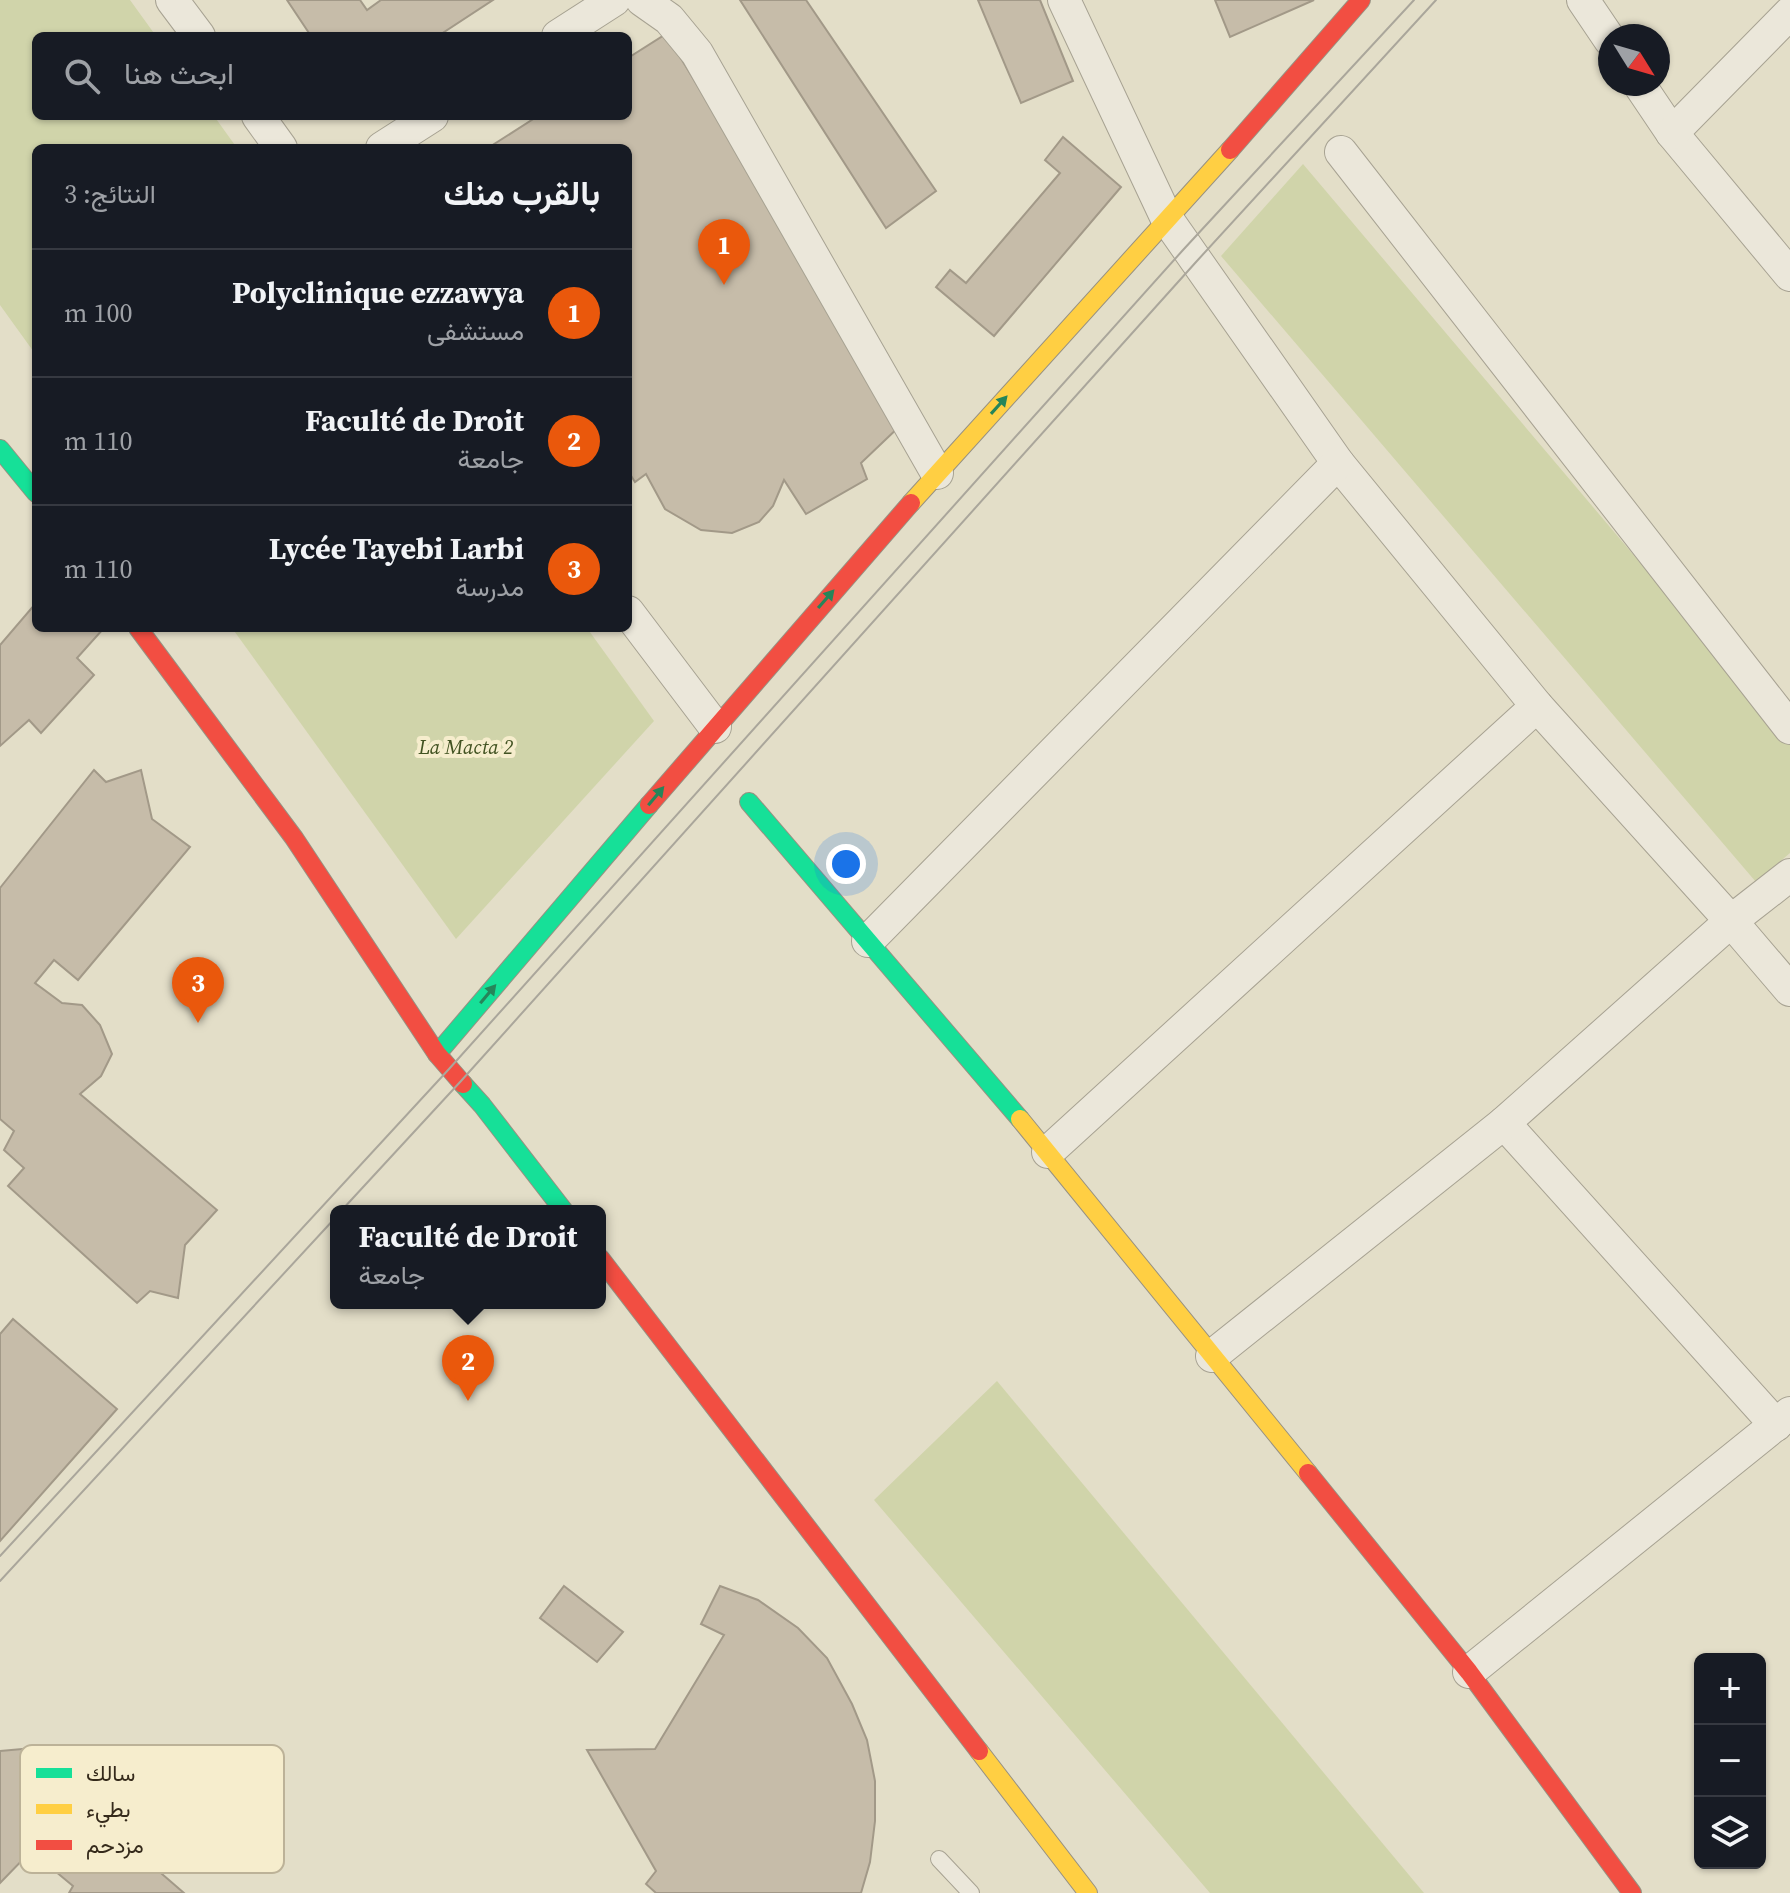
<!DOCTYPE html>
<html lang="ar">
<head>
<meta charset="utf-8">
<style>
  body { margin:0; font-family:"Source Serif 4",Vazirmatn,serif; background:#242831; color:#f1f3f6; direction:rtl }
  .controls { position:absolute; right:24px; bottom:24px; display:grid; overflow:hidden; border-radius:12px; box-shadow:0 2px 6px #0004 }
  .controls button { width:72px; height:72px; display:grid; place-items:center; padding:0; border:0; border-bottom:2px solid #363941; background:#171b24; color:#f1f3f6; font:40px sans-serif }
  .compass { position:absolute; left:1598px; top:24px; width:72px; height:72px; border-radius:50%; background:#171b24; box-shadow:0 2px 6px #0004; rotate:127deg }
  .you { position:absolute; left:846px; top:864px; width:28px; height:28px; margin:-20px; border:6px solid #fff; border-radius:50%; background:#1a73e8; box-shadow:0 0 0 12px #1a73e833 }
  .badge { display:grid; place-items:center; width:52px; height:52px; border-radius:50%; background:#ea580c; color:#fff; font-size:26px; font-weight:700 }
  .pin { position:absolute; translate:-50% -66px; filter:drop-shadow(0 2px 4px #0008) }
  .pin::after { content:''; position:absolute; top:42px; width:28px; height:24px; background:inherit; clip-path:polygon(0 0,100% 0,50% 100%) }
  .popup { position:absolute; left:330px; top:1205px; width:276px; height:104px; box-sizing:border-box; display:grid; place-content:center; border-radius:12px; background:#171b24; filter:drop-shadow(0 2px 6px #0005); font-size:26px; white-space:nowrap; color:#9ea1a6 }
  .popup b { font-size:30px; color:#f1f3f6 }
  .popup::after { content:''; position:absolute; left:50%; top:100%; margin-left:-16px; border:16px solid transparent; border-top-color:#171b24 }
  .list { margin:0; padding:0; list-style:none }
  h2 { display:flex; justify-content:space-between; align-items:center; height:104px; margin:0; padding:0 32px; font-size:34px }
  h2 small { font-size:26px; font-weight:400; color:#9ea1a6 }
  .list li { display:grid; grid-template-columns:52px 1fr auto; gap:24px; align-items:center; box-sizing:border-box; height:128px; padding:0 32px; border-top:2px solid #363941 }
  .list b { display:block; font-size:30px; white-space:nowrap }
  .list p { margin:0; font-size:26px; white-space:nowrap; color:#9ea1a6 }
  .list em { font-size:26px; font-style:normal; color:#9ea1a6 }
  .icon { flex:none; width:44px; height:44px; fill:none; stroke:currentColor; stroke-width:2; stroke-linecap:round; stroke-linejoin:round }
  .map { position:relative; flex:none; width:1790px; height:1893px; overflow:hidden; direction:ltr }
  .search { position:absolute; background:#171b24; box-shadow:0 2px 6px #0004; left:32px; top:32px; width:600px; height:88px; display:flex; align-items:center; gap:20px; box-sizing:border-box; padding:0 28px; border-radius:12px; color:#9ea1a6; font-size:30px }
  .panel { position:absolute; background:#171b24; box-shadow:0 2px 6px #0004; left:32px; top:144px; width:600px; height:488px; border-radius:12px; direction:rtl }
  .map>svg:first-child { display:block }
  .green { fill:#d0d4aa }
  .building { fill:#c6bca9; stroke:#a29988; stroke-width:2 }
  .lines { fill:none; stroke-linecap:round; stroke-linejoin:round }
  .lane-casing { stroke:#a7a292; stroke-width:18 }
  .street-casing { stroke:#a7a292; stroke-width:34 }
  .fast-casing { stroke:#979182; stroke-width:20 }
  .slow-casing { stroke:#979182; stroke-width:20 }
  .jam-casing { stroke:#979182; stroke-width:20 }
  .lane { stroke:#ebe7da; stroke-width:16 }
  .street { stroke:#ebe7da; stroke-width:32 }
  .fast { stroke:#16e098; stroke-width:18 }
  .slow { stroke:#ffcf43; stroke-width:18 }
  .jam { stroke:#f24e42; stroke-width:18 }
  .tram { stroke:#aaa69b; stroke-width:2 }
  .oneway { fill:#26855a }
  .labels { text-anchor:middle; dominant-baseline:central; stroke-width:8; stroke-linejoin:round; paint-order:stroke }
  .park-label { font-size:20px; font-style:italic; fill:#415221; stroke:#f6edcd }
  .key { fill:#f6edcd; stroke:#bcb298; stroke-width:2 }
  .key-label { font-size:22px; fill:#352a1b }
</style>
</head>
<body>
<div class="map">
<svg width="1790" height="1893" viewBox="0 0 1790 1893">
  <rect width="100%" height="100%" fill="#e3dec8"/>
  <g class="green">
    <polygon points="0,0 130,0 156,36 36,36 36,116 214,116 237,148 36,148 36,355 0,305"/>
    <polygon points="1303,164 1790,740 1790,853 1756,882 1221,256"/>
    <polygon points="232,628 587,628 654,721 456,939"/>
    <polygon points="997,1381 1424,1893 1210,1893 874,1500"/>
  </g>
  <g class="building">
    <polygon points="287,0 360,0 367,10 381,0 493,0 438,36 311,36"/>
    <polygon points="740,0 806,0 936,191 886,228"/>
    <polygon points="978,0 1040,0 1073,81 1021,103"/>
    <polygon points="1215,0 1314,0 1230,37"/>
    <polygon points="666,34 904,422 861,463 867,479 806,514 784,480 773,506 759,522 732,533 701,530 665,509 646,474 635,482 628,471 628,148 488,148 538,116 628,116 628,58"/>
    <polygon points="1063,137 1121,187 994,336 936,287 950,270 966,283 1060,173 1045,160"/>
    <polygon points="36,603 36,628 104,628 77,658 94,675 41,733 29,720 0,746 0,645"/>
    <polygon points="94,770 106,782 141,770 152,819 190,847 78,980 54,960 35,983 62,1003 82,1005 100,1025 112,1054 101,1076 80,1094 217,1210 185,1245 178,1298 150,1291 137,1303 8,1186 24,1168 4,1150 14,1131 0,1119 0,888"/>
    <polygon points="13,1319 117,1409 0,1541 0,1334"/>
    <polygon points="564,1586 623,1632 597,1662 540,1618"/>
    <polygon points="720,1586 758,1600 798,1628 827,1658 852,1704 867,1740 875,1781 875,1821 870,1862 861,1893 656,1893 646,1884 656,1871 587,1750 655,1749 724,1635 701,1624"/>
    <polygon points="67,1745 108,1770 123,1753 161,1787 118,1836 184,1893 69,1893 73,1886 31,1851 0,1883 0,1751"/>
  </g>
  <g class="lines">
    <defs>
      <polyline id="lane" points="939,1859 971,1893"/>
      <g id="street">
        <polyline points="172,0 199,36"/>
        <polyline points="642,0 669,19 697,53 937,473"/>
        <polyline points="1064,0 1167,219 1338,463 1537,706 1731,921 1790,990"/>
        <polyline points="1583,0 1610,40"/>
        <polyline points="558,36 614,0"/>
        <polyline points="1639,84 1672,133 1790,275"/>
        <polyline points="258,116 281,148"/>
        <polyline points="1672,133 1790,13"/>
        <polyline points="382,148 432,116"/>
        <polyline points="1341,152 1790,728"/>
        <polyline points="628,612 715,727"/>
        <polyline points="868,941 1338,463"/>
        <polyline points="1504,1123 1776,1425"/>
        <polyline points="1048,1152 1537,706"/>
        <polyline points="1212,1356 1504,1123 1731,921 1790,875"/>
        <polyline points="1469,1672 1790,1413"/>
      </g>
      <g id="fast">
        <polyline points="0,449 36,493"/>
        <polyline points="749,802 1020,1119"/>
        <polyline points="437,1054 649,805"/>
        <polyline points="463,1084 482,1105 564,1211"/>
      </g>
      <g id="slow">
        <polyline points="911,503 1230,150"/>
        <polyline points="1020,1119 1308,1473"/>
        <polyline points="979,1751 1088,1893"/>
      </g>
      <g id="jam">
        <polyline points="1230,150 1361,0"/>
        <polyline points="138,628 294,838 437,1054 463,1084"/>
        <polyline points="649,805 911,503"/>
        <polyline points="600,1258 979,1751"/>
        <polyline points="1308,1473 1469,1672 1632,1893"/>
      </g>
    </defs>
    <use href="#lane" class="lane-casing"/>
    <use href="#street" class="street-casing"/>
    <use href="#fast" class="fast-casing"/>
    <use href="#slow" class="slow-casing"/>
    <use href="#jam" class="jam-casing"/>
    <use href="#lane" class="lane"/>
    <use href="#street" class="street"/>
    <use href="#fast" class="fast"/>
    <use href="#slow" class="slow"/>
    <use href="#jam" class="jam"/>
    <g class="tram">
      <polyline points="341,1211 461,1081 1196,262 1436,0"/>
      <polyline points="0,1556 449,1069 1183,250 1414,0"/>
      <polyline points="0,1581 336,1217"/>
    </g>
  </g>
  <defs><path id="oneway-solid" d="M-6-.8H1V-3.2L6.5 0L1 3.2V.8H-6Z" transform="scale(2)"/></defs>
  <g class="oneway">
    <use href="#oneway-solid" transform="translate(999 405) rotate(-48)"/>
    <use href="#oneway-solid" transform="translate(826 599) rotate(-49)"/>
    <use href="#oneway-solid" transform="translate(656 796) rotate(-50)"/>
    <use href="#oneway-solid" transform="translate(488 994) rotate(-50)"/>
  </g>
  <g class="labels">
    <g class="park-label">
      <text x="466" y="747">La Macta 2</text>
    </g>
  </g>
  <rect x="20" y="1745" width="264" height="128" rx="12" class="key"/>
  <rect x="36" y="1768" width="36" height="10" fill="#16e098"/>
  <rect x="36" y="1804" width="36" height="10" fill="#ffcf43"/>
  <rect x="36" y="1840" width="36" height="10" fill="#f24e42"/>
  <g class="key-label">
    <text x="86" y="1781">سالك</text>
    <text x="86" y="1817">بطيء</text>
    <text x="86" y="1853">مزدحم</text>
  </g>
</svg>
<div class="controls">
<button>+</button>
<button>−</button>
<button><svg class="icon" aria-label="layers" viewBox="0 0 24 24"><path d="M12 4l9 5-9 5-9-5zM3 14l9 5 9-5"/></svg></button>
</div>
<svg class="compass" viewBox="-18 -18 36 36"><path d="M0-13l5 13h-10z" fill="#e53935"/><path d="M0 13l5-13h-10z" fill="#9ea1a6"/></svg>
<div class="you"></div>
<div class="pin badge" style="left:724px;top:285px">1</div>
<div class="pin badge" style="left:468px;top:1401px">2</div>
<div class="popup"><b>Faculté de Droit</b>جامعة</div>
<div class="pin badge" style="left:198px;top:1023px">3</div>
<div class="search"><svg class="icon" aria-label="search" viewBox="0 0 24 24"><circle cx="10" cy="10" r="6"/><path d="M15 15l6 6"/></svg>ابحث هنا</div>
<section class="panel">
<h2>بالقرب منك<small>النتائج: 3</small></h2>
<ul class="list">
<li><span class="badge">1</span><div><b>Polyclinique ezzawya</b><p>مستشفى</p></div><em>100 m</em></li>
<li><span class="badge">2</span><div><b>Faculté de Droit</b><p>جامعة</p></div><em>110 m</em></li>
<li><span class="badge">3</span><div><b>Lycée Tayebi Larbi</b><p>مدرسة</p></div><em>110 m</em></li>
</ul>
</section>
</div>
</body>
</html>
